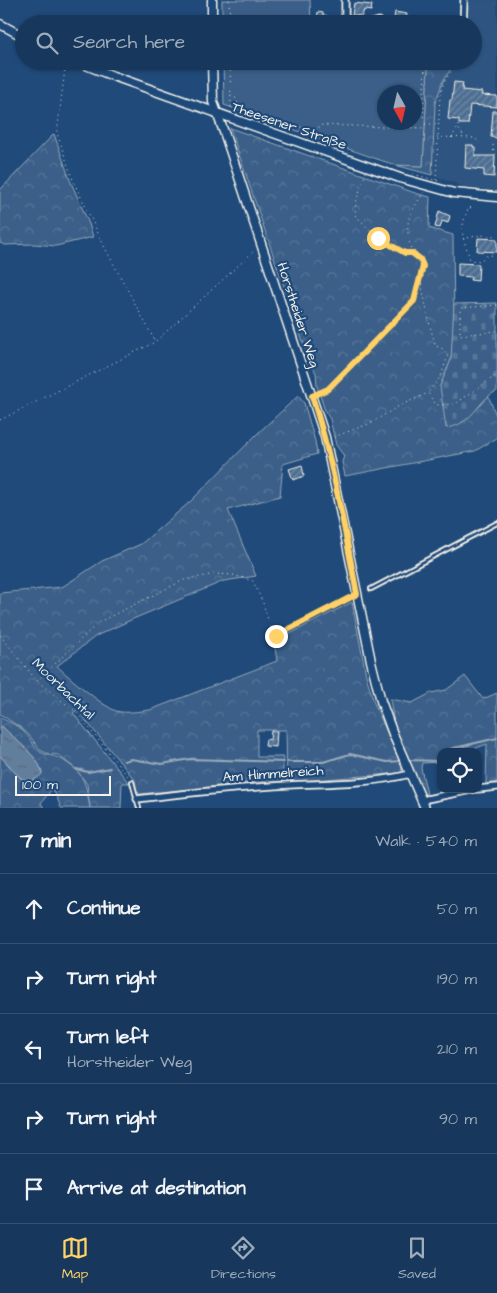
<!DOCTYPE html>
<html lang="en">
<head>
<meta charset="utf-8">
<style>
  body { margin:0; font-family:"Architects Daughter",sans-serif; background:#244365; color:#f1f3f6 }
  .controls { position:absolute; right:15px; bottom:15px; display:grid; overflow:hidden; border-radius:10px; box-shadow:0 1px 4px #0004 }
  .controls button { width:45px; height:45px; display:grid; place-items:center; padding:0; border:0; border-bottom:1px solid #365272; background:#17385c; color:#f1f3f6; font:25px sans-serif }
  .compass { position:absolute; left:377px; top:85px; width:45px; height:45px; border-radius:50%; background:#17385c; box-shadow:0 1px 4px #0004; rotate:172deg }
  .scale { position:absolute; left:15px; bottom:12px; width:96px; box-sizing:border-box; padding-left:5px; border:2px solid #f4f1e8; border-top:0; font-size:14px; line-height:18px; white-space:nowrap; color:#f4f1e8; -webkit-text-stroke:4px #1f4a7a; paint-order:stroke }
  .stop { position:absolute; width:15px; height:15px; margin:-11px; border:4px solid #ffd166; border-radius:50%; background:#fff }
  .stop.end { background:#ffd166; border-color:#fff; box-shadow:0 1px 5px #0008 }
  .list { margin:0; padding:0; list-style:none }
  h2 { display:flex; justify-content:space-between; align-items:center; height:65px; margin:0; padding:0 20px; font-size:21px }
  h2 small { font-size:16px; font-weight:400; color:#9eacbb }
  .list li { display:grid; grid-template-columns:32px 1fr auto; gap:15px; align-items:center; box-sizing:border-box; height:70px; padding:0 20px; border-top:1px solid #365272 }
  .list b { display:block; font-size:19px; white-space:nowrap }
  .list p { margin:0; font-size:16px; white-space:nowrap; color:#9eacbb }
  .list em { font-size:16px; font-style:normal; color:#9eacbb }
  .icon { flex:none; width:28px; height:28px; fill:none; stroke:currentColor; stroke-width:2; stroke-linecap:round; stroke-linejoin:round }
  .map { position:relative; flex:none; width:497px; height:808px; overflow:hidden }
  .search { position:absolute; background:#17385c; box-shadow:0 1px 4px #0004; left:15px; right:15px; top:15px; height:55px; display:flex; align-items:center; gap:12px; box-sizing:border-box; padding:0 18px; border-radius:28px; color:#9eacbb; font-size:19px }
  .sheet { height:415px; background:#17385c }
  nav { display:flex; justify-content:space-around; align-items:center; box-sizing:border-box; height:70px; border-top:1px solid #365272; background:#17385c; font-size:14px; color:#9eacbb }
  nav a { display:grid; justify-items:center; gap:2px }
  nav .on { color:#ffd166 }
  .map>svg:first-child { display:block }
  .built { fill:#2d5581 }
  .forest { fill:url(#forest-crowns); stroke:#97a8b8 }
  .cemetery { fill:url(#cemetery-stones); stroke:#97a8b8 }
  .garden { fill:#3a5f88; stroke:#97a8b8; fill-rule:evenodd }
  .water { fill:url(#water-ripples); stroke:#9cacbb }
  .lines { fill:none; stroke-linecap:round; stroke-linejoin:round }
  .stream { stroke:#9cacbb; stroke-width:2 }
  .building { fill:url(#building-hatch); stroke:#f4f1e8 }
  .lane-casing { stroke:#f4f1e8; stroke-width:6 }
  .street-casing { stroke:#f4f1e8; stroke-width:9 }
  .secondary-casing { stroke:#f4f1e8; stroke-width:11 }
  .path { stroke:#f4f1e8; stroke-width:1; stroke-dasharray:1 4; stroke-linecap:butt }
  .lane { stroke:#1f4a7a; stroke-width:2.5 }
  .street { stroke:#1f4a7a; stroke-width:5.5 }
  .secondary { stroke:#1f4a7a; stroke-width:8 }
  .route { stroke:#ffd166; stroke-width:6 }
  .labels { text-anchor:middle; dominant-baseline:central; stroke-width:4.5; stroke-linejoin:round; paint-order:stroke }
  .street-label { font-size:14px; fill:#f4f1e8; stroke:#1f4a7a }
</style>
</head>
<body>
<div class="map">
<svg width="497" height="808" viewBox="0 0 497 808">
  <defs>
    <pattern id="forest-crowns" width="20" height="18" patternUnits="userSpaceOnUse" patternTransform="scale(1.25)"><rect width="20" height="18" fill="#3a5f88"/><path d="M2 6a3 3 0 1 1 6 0M12 15a3 3 0 1 1 6 0" fill="none" stroke="#577699"/></pattern>
    <pattern id="cemetery-stones" width="16" height="16" patternUnits="userSpaceOnUse" patternTransform="scale(1.25)"><rect width="16" height="16" fill="#3a5f88"/><path d="M2 7V4a2 2 0 0 1 4 0v3zM10 15v-3a2 2 0 0 1 4 0v3z" fill="#577699"/></pattern>
    <pattern id="water-ripples" width="26" height="14" patternUnits="userSpaceOnUse" patternTransform="scale(1.25)"><rect width="26" height="14" fill="#627e9d"/><path d="M2 4q2-2 4 0t4 0M15 11q2-2 4 0t4 0" fill="none" stroke="#58687a"/></pattern>
    <pattern id="building-hatch" width="6" height="6" patternUnits="userSpaceOnUse" patternTransform="scale(1.25)"><rect width="6" height="6" fill="#4d6e92"/><path d="M-1 1l2-2M0 6l6-6M5 7l2-2" fill="none" stroke="#708aa6"/></pattern>
  </defs>
  <rect width="100%" height="100%" fill="#1f4a7a"/>
  <filter id="ink" filterUnits="userSpaceOnUse"><feTurbulence type="fractalNoise" baseFrequency=".02" numOctaves="2"/><feDisplacementMap in="SourceGraphic" scale="10" xChannelSelector="R" yChannelSelector="G"/><feConvolveMatrix kernelMatrix="1 2 1 2 8 2 1 2 1" color-interpolation-filters="sRGB"/></filter>
  <g filter="url(#ink)">
    <polygon class="built" points="469,0 497,0 497,191 465,187 432,175 434,110 440,88 442,81 456,61 473,61 473,42 477,42 477,34 473,33 473,24 468,24"/>
    <g class="forest">
      <polygon points="330,61 456,61 443,81 435,103 432,175 395,165 423,166 428,65"/>
      <polygon points="230,128 415,193 430,197 429,228 453,235 454,325 451,360 440,386 462,423 483,403 488,395 497,418 497,438 475,451 345,476 342,462 344,456 336,445 330,419 325,411 317,386 316,373 308,357"/>
      <polygon points="54,134 70,180 89,224 93,237 56,246 34,244 5,245 0,243 0,190"/>
      <path d="M298 396 304 403 315 441 317 454 283 464 280 496 228 510 256 576 224 581 133 619 96 636 57 666C69 677 101 705 116 711 127 714 139 711 150 710L277 661 274 642 352 602 366 675 374 703 402 766 401 773 287 782 286 730H257V757H283V782H256L140 794 137 791 135 780 77 710 73 713 129 783H122L121 808H90L87 784 76 769 58 755 46 753 40 750 29 735 21 728 0 714V593L62 587 102 561 141 544 191 501 257 434Z"/>
      <polygon points="465,676 483,699 497,693 497,782 486,784 487,744 465,752 441,752 441,762 422,763 421,768 427,794 422,794 396,735 390,699 412,703 431,693 446,690"/>
      <path d="M0 717C7 722 16 724 23 731 30 737 33 746 40 752 46 756 53 755 59 758 85 773 85 781 90 808H61L56 795 52 789 41 803 44 808H0V756L20 778 26 781 42 774C41 758 14 739 3 727H0Z"/>
    </g>
    <path class="cemetery" d="M497 303V391C482 397 476 415 461 423 457 426 451 427 446 428L440 386 451 360 454 304Z"/>
    <g class="garden">
      <polygon points="222,0 310,0 311,24 222,24"/>
      <path d="M223 61H336L428 65 423 166 395 165 374 158 224 105ZM414 92V122H384V92Z"/>
    </g>
    <path class="water" d="M0 727H3C14 739 41 758 42 774 23 793 14 767 0 756Z"/>
    <g class="lines">
      <g class="stream">
        <polyline points="448,752 450,749 497,738"/>
        <polyline points="409,760 439,761 441,759"/>
        <polyline points="124,761 131,759 162,764 190,759 284,762"/>
        <polyline points="288,762 323,762 350,754 387,762 401,761"/>
        <polyline points="76,769 88,772 110,768"/>
      </g>
    </g>
    <g class="building">
      <polygon points="354,3 372,5 371,11 364,10 362,16 352,15"/>
      <polygon points="318,12 323,13 323,15 332,17 331,24 316,24"/>
      <polygon points="395,12 407,14 405,24 393,24"/>
      <polygon points="454,82 463,83 462,90 482,92 481,95 497,96 497,107 470,105 468,124 459,124 459,120 448,119 450,100 452,100"/>
      <polygon points="493,111 497,111 497,138 491,137"/>
      <polygon points="466,145 473,145 473,147 475,147 475,156 495,156 494,177 484,176 484,170 465,168"/>
      <polygon points="439,211 450,216 448,223 442,221 440,228 435,227"/>
      <polygon points="478,238 497,239 497,252 477,251"/>
      <polygon points="458,263 479,264 478,281 470,280 471,277 458,276"/>
      <polygon points="302,465 304,476 293,480 289,469"/>
      <polygon points="271,731 277,731 276,747 265,746 266,739 270,740"/>
    </g>
    <g class="lines">
      <defs>
        <g id="lane">
          <polyline points="371,589 497,523"/>
          <polyline points="132,782 139,808"/>
        </g>
        <g id="street">
          <polyline points="345,0 345,19 368,24 379,21"/>
          <polyline points="463,24 464,0"/>
          <polyline points="473,38 474,38"/>
          <polyline points="478,789 497,787"/>
          <path d="M137 799C187 793 238 788 289 785 328 783 371 784 410 774"/>
          <polyline points="422,800 476,789"/>
        </g>
        <g id="secondary">
          <polyline points="212,0 212,24"/>
          <polyline points="0,24 24,37"/>
          <polyline points="76,61 113,76 400,178 454,193 497,197"/>
          <polyline points="212,61 213,102 225,135 325,437 371,661 381,701 393,734 425,808"/>
        </g>
      </defs>
      <use href="#lane" class="lane-casing"/>
      <use href="#street" class="street-casing"/>
      <use href="#secondary" class="secondary-casing"/>
      <g class="path">
        <polyline points="229,0 230,24"/>
        <polyline points="66,61 57,133 73,180 105,248 155,341"/>
        <polyline points="230,61 231,110"/>
        <polyline points="425,66 423,124 437,124"/>
        <polyline points="231,95 235,97 239,106 242,109 290,126 319,129 319,125 422,128 423,124"/>
        <polyline points="458,120 458,128 464,137"/>
        <polyline points="437,137 475,138 479,143"/>
        <polyline points="451,138 457,129"/>
        <polyline points="493,145 494,154 497,155"/>
        <polyline points="413,174 442,182"/>
        <polyline points="436,180 440,94 444,82 458,61"/>
        <path d="M471 208 469 207C457 234 464 236 470 260L480 261 486 256 493 255"/>
        <polyline points="463,239 480,235 497,236"/>
        <path d="M412 253C404 221 407 218 424 192"/>
        <path d="M420 279C426 302 428 324 436 346L443 349 448 355 441 376 428 393"/>
        <polyline points="497,305 460,308 460,335 497,331"/>
        <polyline points="319,392 328,389 413,301 423,266 420,259 412,253 405,253 378,238 355,215 356,202 366,172"/>
        <polyline points="0,420 155,342 255,250"/>
        <polyline points="334,437 371,423 399,406 428,393 436,405 455,404 497,375"/>
        <polyline points="0,635 37,681 76,712 130,779"/>
        <polyline points="37,681 99,622 184,580 215,574 233,575 253,581 263,603 271,629 276,637 352,597"/>
      </g>
      <use href="#lane" class="lane"/>
      <use href="#street" class="street"/>
      <use href="#secondary" class="secondary"/>
    </g>
  </g>
  <g class="lines" filter="url(#ink)">
    <path class="route" d="M276 636 357 594C344 527 333 461 312 396L328 389 414 301 423 266 420 259 412 253H405L378 238"/>
  </g>
  <g class="labels">
    <g class="street-label">
      <text transform="translate(289 126) rotate(19)">Theesener Straße</text>
      <text transform="translate(298 315) rotate(72)">Horstheider Weg</text>
      <text transform="translate(63 689) rotate(44)">Moorbachtal</text>
      <text transform="translate(273 774) rotate(-4)">Am Himmelreich</text>
    </g>
  </g>
</svg>
<div class="controls">
<button><svg class="icon" aria-label="locate" viewBox="0 0 24 24"><circle cx="12" cy="12" r="6"/><path d="M12 2v4M12 18v4M2 12h4M18 12h4"/></svg></button>
</div>
<svg class="compass" viewBox="-18 -18 36 36"><path d="M0-13l5 13h-10z" fill="#e53935"/><path d="M0 13l5-13h-10z" fill="#9eacbb"/></svg>
<div class="scale">100 m</div>
<div class="stop" style="left:378px;top:238px"></div>
<div class="stop end" style="left:276px;top:636px"></div>
<div class="search"><svg class="icon" aria-label="search" viewBox="0 0 24 24"><circle cx="10" cy="10" r="6"/><path d="M15 15l6 6"/></svg>Search here</div>
</div>
<section class="sheet">
<h2>7 min<small>Walk · 540 m</small></h2>
<ul class="list">
<li><svg class="icon" aria-label="ahead" viewBox="0 0 24 24"><path d="M12 20V5M6 11l6-6 6 6"/></svg><div><b>Continue</b></div><em>50 m</em></li>
<li><svg class="icon" aria-label="right" viewBox="0 0 24 24"><path d="M7 20v-9h11M14 6l5 5-5 5"/></svg><div><b>Turn right</b></div><em>190 m</em></li>
<li><svg class="icon" aria-label="left" viewBox="0 0 24 24"><path d="M17 20v-9H6M10 6l-5 5 5 5"/></svg><div><b>Turn left</b><p>Horstheider Weg</p></div><em>210 m</em></li>
<li><svg class="icon" aria-label="right" viewBox="0 0 24 24"><path d="M7 20v-9h11M14 6l5 5-5 5"/></svg><div><b>Turn right</b></div><em>90 m</em></li>
<li><svg class="icon" aria-label="arrive" viewBox="0 0 24 24"><path d="M6 21V4h12l-3 4 3 4H6"/></svg><div><b>Arrive at destination</b></div></li>
</ul>
</section>
<nav>
<a class="on"><svg class="icon" aria-label="map" viewBox="0 0 24 24"><path d="M3 6l6-2 6 2 6-2v14l-6 2-6-2-6 2zM9 4v14M15 6v14"/></svg>Map</a>
<a><svg class="icon" aria-label="directions" viewBox="0 0 24 24"><path d="M12 3l9 9-9 9-9-9zM9 14v-3h6M13 9l2 2-2 2"/></svg>Directions</a>
<a><svg class="icon" aria-label="saved" viewBox="0 0 24 24"><path d="M7 4h10v16l-5-4-5 4z"/></svg>Saved</a>
</nav>
</body>
</html>
